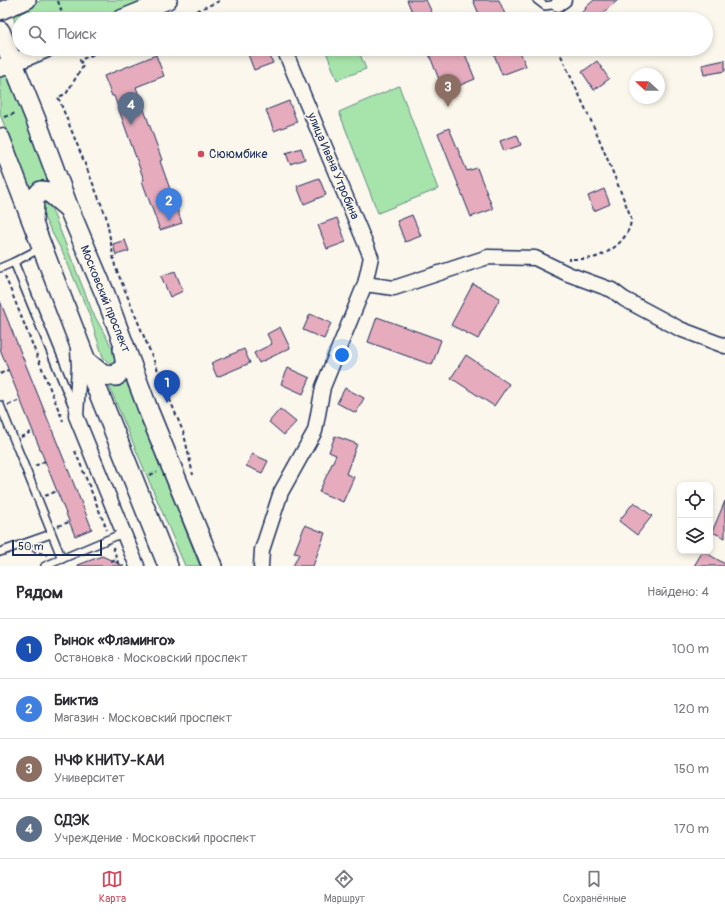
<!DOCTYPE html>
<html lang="ru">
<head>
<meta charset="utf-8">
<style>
  body { margin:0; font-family:Pangolin,sans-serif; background:#f7f7f7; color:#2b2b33 }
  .controls { position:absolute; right:12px; bottom:12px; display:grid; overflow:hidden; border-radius:8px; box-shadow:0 2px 6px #0003 }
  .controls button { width:36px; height:36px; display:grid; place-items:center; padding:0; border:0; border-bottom:1px solid #e1e1e2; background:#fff; color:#2b2b33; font:20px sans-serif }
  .compass { position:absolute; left:629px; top:68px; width:36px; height:36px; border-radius:50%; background:#fff; box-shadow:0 2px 6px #0003; rotate:292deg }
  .scale { position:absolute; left:12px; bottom:10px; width:90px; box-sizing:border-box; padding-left:4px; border:2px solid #1b2f5e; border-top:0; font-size:11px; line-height:14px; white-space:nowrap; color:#1b2f5e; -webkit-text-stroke:3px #fbf7ec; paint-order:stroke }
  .you { position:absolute; left:342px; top:355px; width:14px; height:14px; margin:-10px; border:3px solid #fff; border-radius:50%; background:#1a73e8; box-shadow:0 0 0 6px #1a73e833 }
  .badge { display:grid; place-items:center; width:26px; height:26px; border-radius:50%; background:#d1495b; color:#fff; font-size:13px; font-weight:700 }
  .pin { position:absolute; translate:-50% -33px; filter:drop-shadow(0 1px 2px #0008) }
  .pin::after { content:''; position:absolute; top:21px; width:14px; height:12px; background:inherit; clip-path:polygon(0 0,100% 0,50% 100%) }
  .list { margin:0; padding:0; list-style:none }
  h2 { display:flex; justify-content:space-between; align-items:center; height:52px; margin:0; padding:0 16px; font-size:17px }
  h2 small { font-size:13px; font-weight:400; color:#7c7c81 }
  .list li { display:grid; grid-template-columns:26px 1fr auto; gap:12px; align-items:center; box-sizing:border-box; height:60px; padding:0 16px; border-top:1px solid #e1e1e2 }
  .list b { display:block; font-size:15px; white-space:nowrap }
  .list p { margin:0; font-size:13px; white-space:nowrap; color:#7c7c81 }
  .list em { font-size:13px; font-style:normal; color:#7c7c81 }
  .icon { flex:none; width:22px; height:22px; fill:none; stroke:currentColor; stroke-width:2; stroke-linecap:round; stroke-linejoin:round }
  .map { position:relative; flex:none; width:725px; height:566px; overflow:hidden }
  .search { position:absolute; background:#fff; box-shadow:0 2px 6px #0003; left:12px; right:12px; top:12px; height:44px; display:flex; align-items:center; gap:10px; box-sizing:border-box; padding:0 14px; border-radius:22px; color:#7c7c81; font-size:15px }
  .sheet { height:292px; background:#fff }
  nav { display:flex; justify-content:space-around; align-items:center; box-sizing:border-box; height:56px; border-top:1px solid #e1e1e2; background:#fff; font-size:11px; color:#7c7c81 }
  nav a { display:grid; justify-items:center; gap:2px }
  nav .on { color:#d1495b }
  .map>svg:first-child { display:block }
  .green { fill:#a7e4ab; stroke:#618a84 }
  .building { fill:#e6acbd; stroke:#1b2f5e }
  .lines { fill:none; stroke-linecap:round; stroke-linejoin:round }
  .service-casing { stroke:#1b2f5e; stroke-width:10 }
  .minor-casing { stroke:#1b2f5e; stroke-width:17 }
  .tertiary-casing { stroke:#1b2f5e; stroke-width:20 }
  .secondary-casing { stroke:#1b2f5e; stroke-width:22 }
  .path { stroke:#1b2f5e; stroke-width:2; stroke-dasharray:4 3; stroke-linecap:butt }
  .service { stroke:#fbf7ec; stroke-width:7 }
  .minor { stroke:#fbf7ec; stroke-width:14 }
  .tertiary { stroke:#fbf7ec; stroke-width:17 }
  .secondary { stroke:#fbf7ec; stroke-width:19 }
  .poi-dot { fill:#d1495b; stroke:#fbf7ec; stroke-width:1.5 }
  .labels { text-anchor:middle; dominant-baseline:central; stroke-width:3; stroke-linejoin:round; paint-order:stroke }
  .poi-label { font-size:12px; fill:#1b2f5e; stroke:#fbf7ec; text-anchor:start }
  .street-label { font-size:12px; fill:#1b2f5e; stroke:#fbf7ec }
</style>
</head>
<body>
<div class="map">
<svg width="725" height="566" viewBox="0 0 725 566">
  <rect width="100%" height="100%" fill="#fbf7ec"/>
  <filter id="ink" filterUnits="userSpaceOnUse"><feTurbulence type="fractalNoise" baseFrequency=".025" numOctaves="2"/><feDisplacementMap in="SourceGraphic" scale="8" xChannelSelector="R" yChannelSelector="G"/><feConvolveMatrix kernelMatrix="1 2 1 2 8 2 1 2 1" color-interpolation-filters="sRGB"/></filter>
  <g filter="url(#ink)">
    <g class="green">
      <polygon points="42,0 155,0 110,19 19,19 19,34 12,13"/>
      <polygon points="325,49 358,49 366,69 337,80"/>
      <polygon points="7,73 51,186 31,194 0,114 0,76"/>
      <polygon points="399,86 438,189 378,213 339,112"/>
      <polygon points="46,202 50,205 93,313 116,355 117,360 110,364 103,357 89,314 64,255 40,210 42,203"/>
      <path d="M126 381 200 566H185L109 386C116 389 120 384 126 381Z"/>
    </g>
    <g class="building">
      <polygon points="407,0 426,0 435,19 415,19"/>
      <polygon points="473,0 499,0 507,19 481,19"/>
      <polygon points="594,0 618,0 596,19 573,19 586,9 585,8"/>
      <polygon points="246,49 267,49 273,63 254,70"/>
      <polygon points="427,49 463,49 475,79 444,92"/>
      <polygon points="492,49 519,49 526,66 502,75"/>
      <polygon points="156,55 164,76 136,87 162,160 160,161 182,223 160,230 142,181 144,180 114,96 112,96 104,76"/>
      <polygon points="725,60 725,71 704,75 702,65"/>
      <polygon points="597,61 609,79 594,90 582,72"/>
      <polygon points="289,101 297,122 274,131 266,110"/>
      <polygon points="449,128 467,171 477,168 493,209 471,217 438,133"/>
      <polygon points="517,135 521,145 504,151 500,141"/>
      <polygon points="301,148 305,159 290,164 286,153"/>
      <polygon points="319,178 326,195 304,204 297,186"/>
      <polygon points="604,189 610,204 594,211 588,196"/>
      <polygon points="412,215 421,236 405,242 397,221"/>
      <polygon points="337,218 346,242 327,249 318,225"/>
      <polygon points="125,240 129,251 116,255 113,244"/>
      <polygon points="175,271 183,291 170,297 161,276"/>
      <polygon points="473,284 500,298 478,339 451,325"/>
      <polygon points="0,301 92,529 75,536 0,349"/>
      <polygon points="310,314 331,323 324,339 303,330"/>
      <polygon points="377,317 441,340 432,365 368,342"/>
      <polygon points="280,327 290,348 259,363 254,353 272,344 267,334"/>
      <polygon points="244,349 250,363 217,377 211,363"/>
      <polygon points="466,355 509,384 494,406 451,378"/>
      <polygon points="288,368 310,378 303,394 281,384"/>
      <polygon points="345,388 364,398 356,413 337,403"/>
      <polygon points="280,409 296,422 284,435 269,422"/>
      <polygon points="335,436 357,444 346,474 354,477 343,502 319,492 336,455 329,452"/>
      <polygon points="252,454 268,461 262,473 246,466"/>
      <polygon points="725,501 725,538 712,532"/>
      <polygon points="634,502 652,516 637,535 619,521"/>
      <polygon points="305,525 325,533 313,566 293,566 299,554 294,553"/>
      <polygon points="703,551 725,564 725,566 694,566"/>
      <polygon points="102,556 124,566 78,566 78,565"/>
    </g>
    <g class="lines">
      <defs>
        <g id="service">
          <polyline points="537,0 545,6 558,4"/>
          <polyline points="14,262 41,248"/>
          <polyline points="0,268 14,262 74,409"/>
          <polyline points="0,405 62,559"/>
          <polyline points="0,552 51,534"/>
          <polyline points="45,566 123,533"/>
        </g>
        <g id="minor">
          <polyline points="558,4 564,0"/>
          <polyline points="365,284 394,288 488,257 535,258 568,274 612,290 624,299 680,329 725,346"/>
          <polyline points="78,350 79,366 76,416 137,566"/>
          <polyline points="261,566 262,550 281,492 315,431 323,387 365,284 371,257 284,49"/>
        </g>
        <g id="tertiary">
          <polyline points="0,11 27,0"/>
          <polyline points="121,19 168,0"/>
          <polyline points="0,68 46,49"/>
        </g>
        <g id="secondary">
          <polyline points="0,31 36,120 69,209 105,294 149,412 212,566"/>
          <polyline points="0,138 86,361 168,566"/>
          <polyline points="33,222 34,199 41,191 49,192 68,208"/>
          <polyline points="86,361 103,375 116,376 126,365 123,349"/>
        </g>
      </defs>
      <use href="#service" class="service-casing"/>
      <use href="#minor" class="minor-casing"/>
      <use href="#tertiary" class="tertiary-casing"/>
      <use href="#secondary" class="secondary-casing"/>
      <g class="path">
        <polyline points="58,1 64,19"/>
        <polyline points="177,19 222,0"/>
        <polyline points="106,49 80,60 83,66 66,94 58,97 106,216 115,266 184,434 193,475"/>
        <path d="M558 49 598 136 631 217C632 234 615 250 599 256 589 260 578 259 568 259"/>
        <polyline points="4,117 16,113"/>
        <polyline points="5,276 63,421"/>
        <polyline points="0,374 8,370"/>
        <polyline points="8,405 20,400"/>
        <polyline points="21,437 33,431"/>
        <polyline points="75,451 107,530"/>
        <polyline points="35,466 45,461"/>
        <polyline points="150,475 157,472"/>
        <polyline points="45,496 57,491"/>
        <polyline points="58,526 69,522"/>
        <polyline points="113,547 119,566"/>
        <polyline points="32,551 47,555"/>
        <polyline points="111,561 116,559"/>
      </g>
      <use href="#service" class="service"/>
      <use href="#minor" class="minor"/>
      <use href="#tertiary" class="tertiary"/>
      <use href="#secondary" class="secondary"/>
    </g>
  </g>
  <circle class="poi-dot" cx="201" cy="154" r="4"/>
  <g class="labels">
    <g class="poi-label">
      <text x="209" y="154">Сююмбике</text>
    </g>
    <g class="street-label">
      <text transform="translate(333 166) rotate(67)">улица Ивана Утробина</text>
      <text transform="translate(105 299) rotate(68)">Московский проспект</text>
    </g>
  </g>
</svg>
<div class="controls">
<button><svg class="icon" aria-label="locate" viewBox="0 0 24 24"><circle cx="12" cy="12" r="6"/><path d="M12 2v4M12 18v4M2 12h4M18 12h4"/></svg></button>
<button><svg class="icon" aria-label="layers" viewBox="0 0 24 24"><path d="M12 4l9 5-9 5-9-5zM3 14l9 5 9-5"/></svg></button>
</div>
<svg class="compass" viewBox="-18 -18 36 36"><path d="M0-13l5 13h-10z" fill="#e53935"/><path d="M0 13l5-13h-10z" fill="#7c7c81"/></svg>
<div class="scale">50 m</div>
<div class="you"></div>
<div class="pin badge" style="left:167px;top:403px;background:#1a4fb4">1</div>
<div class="pin badge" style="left:169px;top:221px;background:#3f7fe0">2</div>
<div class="pin badge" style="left:448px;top:107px;background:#8d6e63">3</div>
<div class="pin badge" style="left:131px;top:125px;background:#5c6f8a">4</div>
<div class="search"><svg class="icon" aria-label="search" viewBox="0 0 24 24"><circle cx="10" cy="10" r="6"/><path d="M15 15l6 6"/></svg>Поиск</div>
</div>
<section class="sheet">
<h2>Рядом<small>Найдено: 4</small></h2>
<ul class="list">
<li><span class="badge" style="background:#1a4fb4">1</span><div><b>Рынок «Фламинго»</b><p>Остановка · Московский проспект</p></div><em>100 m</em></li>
<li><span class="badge" style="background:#3f7fe0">2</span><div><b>Биктиз</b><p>Магазин · Московский проспект</p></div><em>120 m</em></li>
<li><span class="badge" style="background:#8d6e63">3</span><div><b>НЧФ КНИТУ-КАИ</b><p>Университет</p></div><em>150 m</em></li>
<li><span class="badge" style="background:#5c6f8a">4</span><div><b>СДЭК</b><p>Учреждение · Московский проспект</p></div><em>170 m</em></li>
</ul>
</section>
<nav>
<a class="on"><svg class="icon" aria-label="map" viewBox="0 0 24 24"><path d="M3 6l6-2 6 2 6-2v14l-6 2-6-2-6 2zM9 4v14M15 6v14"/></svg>Карта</a>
<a><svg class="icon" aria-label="directions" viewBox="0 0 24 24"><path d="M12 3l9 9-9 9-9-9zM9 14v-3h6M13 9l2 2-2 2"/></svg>Маршрут</a>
<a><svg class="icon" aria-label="saved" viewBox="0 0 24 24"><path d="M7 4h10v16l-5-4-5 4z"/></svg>Сохранённые</a>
</nav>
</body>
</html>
